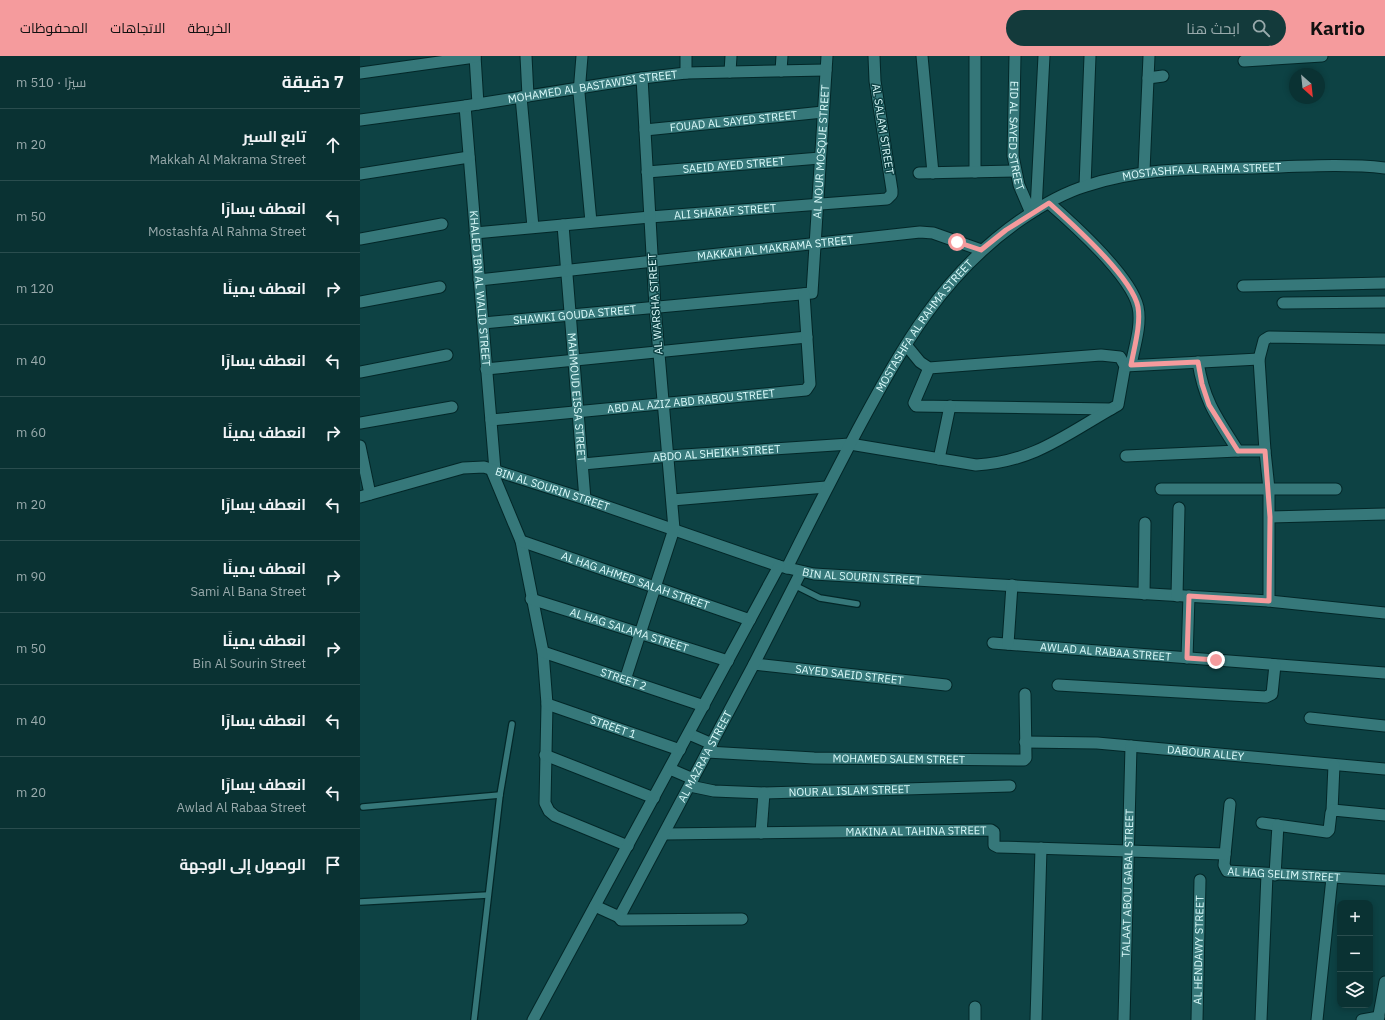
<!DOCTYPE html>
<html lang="ar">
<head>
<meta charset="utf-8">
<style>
  body { margin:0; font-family:"IBM Plex Sans",Cairo,sans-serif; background:#133a3b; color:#f1f3f6; direction:rtl }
  .controls { position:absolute; right:12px; bottom:12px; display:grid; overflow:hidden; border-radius:8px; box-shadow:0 2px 6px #0003 }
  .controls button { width:36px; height:36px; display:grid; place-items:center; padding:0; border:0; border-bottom:1px solid #2a4d4e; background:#0a3233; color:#f1f3f6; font:20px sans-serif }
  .compass { position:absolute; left:929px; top:12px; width:36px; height:36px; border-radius:50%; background:#0a3233; box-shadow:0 2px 6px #0003; rotate:153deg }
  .stop { position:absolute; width:12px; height:12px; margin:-9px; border:3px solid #f59b9d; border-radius:50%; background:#fff }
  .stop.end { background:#f59b9d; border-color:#fff; box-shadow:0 1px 4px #0008 }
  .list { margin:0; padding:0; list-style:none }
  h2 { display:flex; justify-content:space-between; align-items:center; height:52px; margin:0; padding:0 16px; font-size:17px }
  h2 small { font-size:13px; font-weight:400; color:#99aaac }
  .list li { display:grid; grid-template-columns:26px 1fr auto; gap:12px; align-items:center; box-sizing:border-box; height:72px; padding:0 16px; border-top:1px solid #2a4d4e }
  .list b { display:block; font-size:15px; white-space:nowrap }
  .list p { margin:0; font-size:13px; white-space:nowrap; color:#99aaac }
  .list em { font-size:13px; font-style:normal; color:#99aaac }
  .icon { flex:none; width:22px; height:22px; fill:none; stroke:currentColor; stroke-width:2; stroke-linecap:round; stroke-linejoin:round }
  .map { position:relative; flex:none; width:1025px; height:964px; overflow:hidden; direction:ltr }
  header { display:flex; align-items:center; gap:24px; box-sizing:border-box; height:56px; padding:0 20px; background:#f59b9d; color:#111 }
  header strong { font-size:19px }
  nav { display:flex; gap:22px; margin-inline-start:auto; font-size:14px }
  .search { width:280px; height:36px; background:#133a3b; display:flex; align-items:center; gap:10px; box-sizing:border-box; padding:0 14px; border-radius:22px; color:#99aaac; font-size:15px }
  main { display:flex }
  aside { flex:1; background:#0a3233 }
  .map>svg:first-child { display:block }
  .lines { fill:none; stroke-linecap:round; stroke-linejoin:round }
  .service-casing { stroke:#032728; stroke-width:8 }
  .minor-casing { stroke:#032728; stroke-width:13 }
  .service { stroke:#36787a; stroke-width:5.5 }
  .minor { stroke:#36787a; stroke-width:11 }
  .route { stroke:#f59b9d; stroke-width:5 }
  .labels { text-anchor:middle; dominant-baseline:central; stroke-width:3; stroke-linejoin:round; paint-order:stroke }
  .street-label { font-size:11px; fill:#dcfcfc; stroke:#0d4244 }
</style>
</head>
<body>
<header>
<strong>Kartio</strong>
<div class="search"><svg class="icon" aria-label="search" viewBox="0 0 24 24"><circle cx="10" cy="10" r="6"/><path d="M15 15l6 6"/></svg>ابحث هنا</div>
<nav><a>الخريطة</a><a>الاتجاهات</a><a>المحفوظات</a></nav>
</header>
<main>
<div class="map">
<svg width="1025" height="964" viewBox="0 0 1025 964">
  <rect width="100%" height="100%" fill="#0d4244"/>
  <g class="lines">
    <defs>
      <g id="service">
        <polyline points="434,529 460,542 497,548"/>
        <polyline points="3,751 140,739"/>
        <polyline points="0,846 128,839"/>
        <polyline points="114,964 140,739 152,668"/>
      </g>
      <g id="minor">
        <polyline points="115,0 118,48"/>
        <polyline points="166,0 168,40"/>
        <polyline points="222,0 219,37 231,166"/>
        <polyline points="326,0 326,17"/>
        <polyline points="562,0 573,117"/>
        <path id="s1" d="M655 0 653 100 659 129 671 157"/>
        <polyline points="884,5 962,0"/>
        <polyline points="421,15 422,0"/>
        <polyline points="370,16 371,0"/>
        <polyline points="0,17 115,1"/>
        <polyline points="788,22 803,20"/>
        <polyline points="161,41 173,171"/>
        <path id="s2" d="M105 50 135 414"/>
        <path id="s3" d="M0 64 105 50 282 22 326 17 466 14"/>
        <path id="s4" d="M285 74 463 56"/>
        <polyline points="784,115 789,0"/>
        <path id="s5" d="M287 116 460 102"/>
        <polyline points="615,116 615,0"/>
        <polyline points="559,117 655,115"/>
        <polyline points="0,118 109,101"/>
        <polyline points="725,130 730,0"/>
        <path d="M689 147C713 168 771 220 778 251 782 269 774 292 771 309"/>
        <polyline points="676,154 684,0"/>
        <path id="s6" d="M203 169 225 443"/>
        <path id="s7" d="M115 177 290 161 527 143 532 138V134L515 25 514 0"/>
        <polyline points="0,183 82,168"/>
        <path id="s8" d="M119 224 560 176 573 177 621 194"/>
        <polyline points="883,230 1025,227"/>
        <polyline points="0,246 80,231"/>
        <polyline points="923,247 1025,246"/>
        <path id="s9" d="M123 267 452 237 467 0"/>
        <polyline points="546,289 560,306 569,312 741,299 760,301 765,310 758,349 751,353 556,350 554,347 569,312"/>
        <path d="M838 306C844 345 857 362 878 395H905"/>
        <polyline points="765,310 899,303"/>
        <polyline points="126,313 447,281"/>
        <polyline points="0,316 87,299"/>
        <path id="s10" d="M131 364 446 334 450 328 444 238"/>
        <polyline points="0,367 92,351"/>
        <polyline points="0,390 10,438"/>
        <polyline points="766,400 878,395"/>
        <polyline points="579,403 590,350"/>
        <path id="s11" d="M223 408 309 400 490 388 616 409C672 406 704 380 751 353"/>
        <polyline points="131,413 161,485 183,596 187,648 185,747 189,755 195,760 268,790"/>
        <polyline points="801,433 976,433"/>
        <path id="s12" d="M0 441 103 412 124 411 225 443 419 510 454 518 909 545 1025 557"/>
        <polyline points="312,444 466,431"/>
        <polyline points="910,461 1025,458"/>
        <path id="s13" d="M161 485 390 564"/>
        <path id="s14" d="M427 512C450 465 474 419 498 373 543 290 582 218 662 163 681 150 703 137 726 130 780 112 832 113 888 112 931 111 983 107 1025 112"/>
        <polyline points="784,538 785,467"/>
        <polyline points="817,540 819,452"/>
        <path id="s15" d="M171 543 368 605"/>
        <polyline points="909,545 909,433 905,395 899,303 904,284 909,281 1025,283"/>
        <path id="s16" d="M633 587 1025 617"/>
        <polyline points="648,588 652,529"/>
        <path id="s17" d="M183 596 344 650"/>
        <polyline points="827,602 829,540"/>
        <path id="s18" d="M394 608 586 629"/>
        <polyline points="265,624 314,473 295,251 282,22"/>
        <polyline points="698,629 906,641 912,638 915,609"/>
        <path id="s19" d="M187 648 320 694"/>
        <polyline points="950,662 1025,670"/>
        <polyline points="329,678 352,688"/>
        <path id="s20" d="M665 686 737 687 1025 713"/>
        <path id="s21" d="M347 696 454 702 664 704 666 702 665 638"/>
        <polyline points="185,699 294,742"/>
        <polyline points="310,713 333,723"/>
        <path id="s22" d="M330 730 354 735 404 737 650 730"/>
        <path id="s23" d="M870 748 864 809 867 815 1025 824"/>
        <polyline points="972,755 974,709"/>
        <polyline points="902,767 967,776 969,774 971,757 973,754 1025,759"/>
        <polyline points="401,777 404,737"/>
        <path id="s24" d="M305 778 631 774 634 776V789L638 791 865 798"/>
        <polyline points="915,819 918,769"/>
        <path id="s25" d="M235 850 257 860 261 858 394 608 441 516"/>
        <polyline points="258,860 261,864 382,863"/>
        <polyline points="615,951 615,964"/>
        <polyline points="173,964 419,510"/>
        <polyline points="676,964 681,792"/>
        <path id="s26" d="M764 964 771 690"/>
        <path id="s27" d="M837 964 840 824"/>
        <polyline points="901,964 907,818"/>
        <polyline points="957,964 972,822"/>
        <polyline points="1002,964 1019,961"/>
        <polyline points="1018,964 1025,926"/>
      </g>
    </defs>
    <use href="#service" class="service-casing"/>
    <use href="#minor" class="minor-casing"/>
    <use href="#service" class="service"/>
    <use href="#minor" class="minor"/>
  </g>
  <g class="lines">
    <path class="route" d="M597 186 621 194 646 174 689 147C712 168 772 221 778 251 781 269 774 292 771 309L838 306 842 328 849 349 878 395H905L910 461 909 545 829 540 827 602 856 604"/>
  </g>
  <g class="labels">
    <g class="street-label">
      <text stroke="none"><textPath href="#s3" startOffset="235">MOHAMED AL BASTAWISI STREET</textPath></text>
      <text stroke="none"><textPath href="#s4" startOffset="89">FOUAD AL SAYED STREET</textPath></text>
      <text transform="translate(523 73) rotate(81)">AL SALAM STREET</text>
      <text stroke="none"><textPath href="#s1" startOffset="80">EID AL SAYED STREET</textPath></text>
      <text stroke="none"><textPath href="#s9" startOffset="472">AL NOUR MOSQUE STREET</textPath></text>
      <text stroke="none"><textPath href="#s5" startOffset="87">SAEID AYED STREET</textPath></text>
      <text stroke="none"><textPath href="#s14" startOffset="615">MOSTASHFA AL RAHMA STREET</textPath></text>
      <text stroke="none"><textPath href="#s7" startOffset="251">ALI SHARAF STREET</textPath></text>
      <text stroke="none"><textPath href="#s8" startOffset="298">MAKKAH AL MAKRAMA STREET</textPath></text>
      <text stroke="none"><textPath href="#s2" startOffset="183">KHALED IBN AL WALID STREET</textPath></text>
      <text transform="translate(295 248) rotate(-94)">AL WARSHA STREET</text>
      <text stroke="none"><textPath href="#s9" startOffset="92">SHAWKI GOUDA STREET</textPath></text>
      <text stroke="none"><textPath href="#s14" startOffset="279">MOSTASHFA AL RAHMA STREET</textPath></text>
      <text stroke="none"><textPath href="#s6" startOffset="173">MAHMOUD EISSA STREET</textPath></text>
      <text stroke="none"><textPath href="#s10" startOffset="201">ABD AL AZIZ ABD RABOU STREET</textPath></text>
      <text stroke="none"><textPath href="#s11" startOffset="134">ABDO AL SHEIKH STREET</textPath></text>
      <text stroke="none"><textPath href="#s12" startOffset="200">BIN AL SOURIN STREET</textPath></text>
      <text stroke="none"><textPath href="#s12" startOffset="523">BIN AL SOURIN STREET</textPath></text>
      <text stroke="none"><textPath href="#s13" startOffset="121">AL HAG AHMED SALAH STREET</textPath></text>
      <text stroke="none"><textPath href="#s15" startOffset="103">AL HAG SALAMA STREET</textPath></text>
      <text stroke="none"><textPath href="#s16" startOffset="113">AWLAD AL RABAA STREET</textPath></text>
      <text stroke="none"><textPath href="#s18" startOffset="96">SAYED SAEID STREET</textPath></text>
      <text stroke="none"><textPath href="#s17" startOffset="85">STREET 2</textPath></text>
      <text stroke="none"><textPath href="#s19" startOffset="70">STREET 1</textPath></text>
      <text stroke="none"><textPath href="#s20" startOffset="181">DABOUR ALLEY</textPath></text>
      <text stroke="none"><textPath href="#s25" startOffset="207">AL MAZRA'A STREET</textPath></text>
      <text stroke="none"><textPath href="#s21" startOffset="192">MOHAMED SALEM STREET</textPath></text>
      <text stroke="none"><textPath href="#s22" startOffset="160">NOUR AL ISLAM STREET</textPath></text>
      <text stroke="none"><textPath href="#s24" startOffset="251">MAKINA AL TAHINA STREET</textPath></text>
      <text stroke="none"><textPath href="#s23" startOffset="125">AL HAG SELIM STREET</textPath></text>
      <text stroke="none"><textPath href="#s26" startOffset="137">TALAAT ABOU GABAL STREET</textPath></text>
      <text stroke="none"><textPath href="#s27" startOffset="70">AL HENDAWY STREET</textPath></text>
    </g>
  </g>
</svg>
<div class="controls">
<button>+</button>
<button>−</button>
<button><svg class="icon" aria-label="layers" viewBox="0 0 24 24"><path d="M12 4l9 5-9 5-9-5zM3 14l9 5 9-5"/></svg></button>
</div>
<svg class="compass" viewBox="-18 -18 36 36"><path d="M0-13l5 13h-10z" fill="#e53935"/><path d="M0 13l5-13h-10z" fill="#99aaac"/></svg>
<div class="stop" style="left:597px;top:186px"></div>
<div class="stop end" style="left:856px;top:604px"></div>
</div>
<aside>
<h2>7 دقيقة<small>سيرًا · 510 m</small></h2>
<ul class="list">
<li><svg class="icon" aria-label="ahead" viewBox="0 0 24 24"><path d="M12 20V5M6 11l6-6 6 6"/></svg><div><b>تابع السير</b><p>Makkah Al Makrama Street</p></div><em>20 m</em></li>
<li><svg class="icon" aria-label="left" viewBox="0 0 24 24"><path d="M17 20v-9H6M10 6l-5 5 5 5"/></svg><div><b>انعطف يسارًا</b><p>Mostashfa Al Rahma Street</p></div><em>50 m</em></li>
<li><svg class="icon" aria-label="right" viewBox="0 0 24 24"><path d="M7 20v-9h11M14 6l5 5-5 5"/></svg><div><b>انعطف يمينًا</b></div><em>120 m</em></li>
<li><svg class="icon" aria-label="left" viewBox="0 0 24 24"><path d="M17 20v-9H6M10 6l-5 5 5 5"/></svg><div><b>انعطف يسارًا</b></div><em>40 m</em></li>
<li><svg class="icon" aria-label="right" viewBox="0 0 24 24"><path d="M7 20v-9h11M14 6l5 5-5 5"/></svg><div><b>انعطف يمينًا</b></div><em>60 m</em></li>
<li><svg class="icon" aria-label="left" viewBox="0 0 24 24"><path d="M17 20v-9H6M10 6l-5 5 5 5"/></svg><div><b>انعطف يسارًا</b></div><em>20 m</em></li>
<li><svg class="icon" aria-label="right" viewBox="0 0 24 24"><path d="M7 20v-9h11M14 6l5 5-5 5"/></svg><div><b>انعطف يمينًا</b><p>Sami Al Bana Street</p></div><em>90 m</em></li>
<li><svg class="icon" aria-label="right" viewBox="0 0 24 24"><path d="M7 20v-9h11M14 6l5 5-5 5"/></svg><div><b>انعطف يمينًا</b><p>Bin Al Sourin Street</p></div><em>50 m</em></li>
<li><svg class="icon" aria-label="left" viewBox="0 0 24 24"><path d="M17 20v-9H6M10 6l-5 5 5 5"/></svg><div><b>انعطف يسارًا</b></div><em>40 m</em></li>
<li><svg class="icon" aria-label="left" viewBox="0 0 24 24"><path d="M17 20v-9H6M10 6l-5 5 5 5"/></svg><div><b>انعطف يسارًا</b><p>Awlad Al Rabaa Street</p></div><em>20 m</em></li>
<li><svg class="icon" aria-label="arrive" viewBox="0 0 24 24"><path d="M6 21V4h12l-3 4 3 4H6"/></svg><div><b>الوصول إلى الوجهة</b></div></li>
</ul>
</aside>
</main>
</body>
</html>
